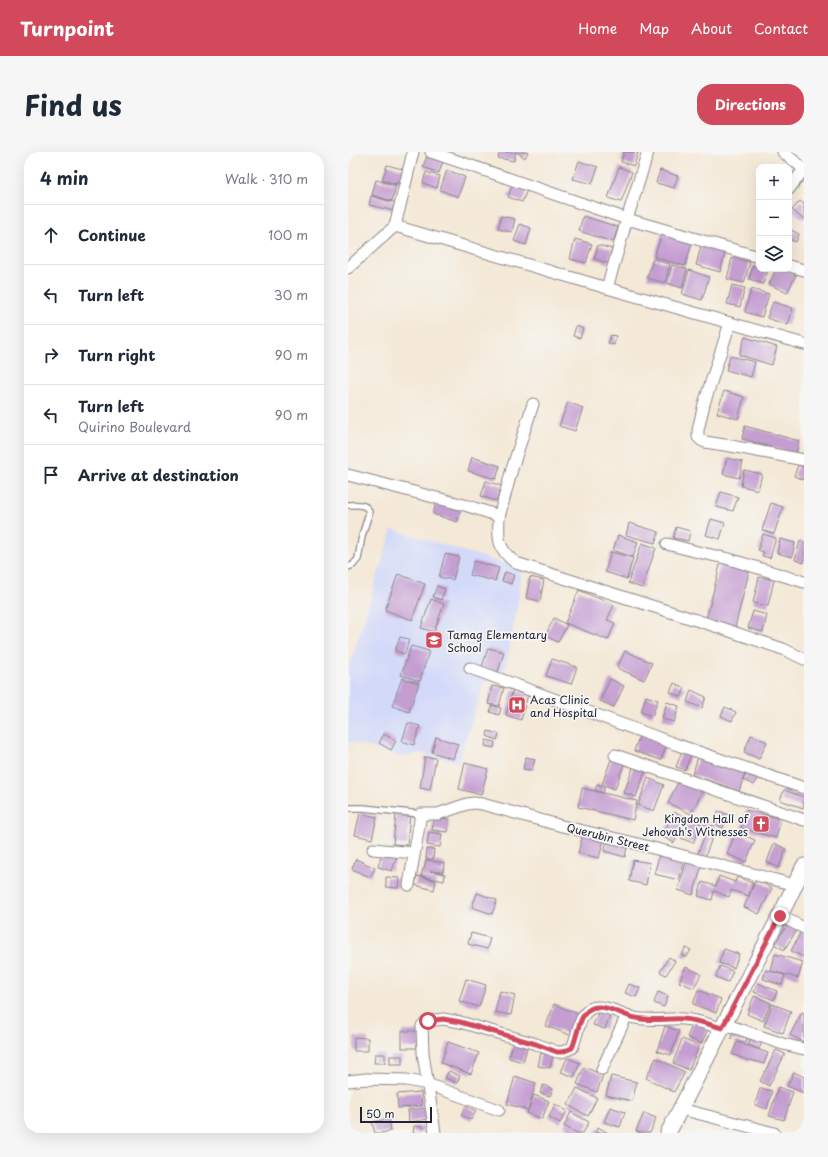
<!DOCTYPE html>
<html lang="en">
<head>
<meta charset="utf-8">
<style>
  body { margin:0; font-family:"Playpen Sans",sans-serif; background:#f6f6f7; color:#1f2937 }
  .controls { position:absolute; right:12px; top:12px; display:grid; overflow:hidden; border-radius:8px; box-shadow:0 4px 16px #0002 }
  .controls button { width:36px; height:36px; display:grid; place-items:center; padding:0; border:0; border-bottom:1px solid #e0e1e3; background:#fff; color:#1f2937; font:20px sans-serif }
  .scale { position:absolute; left:12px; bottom:10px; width:72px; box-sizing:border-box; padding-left:4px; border:2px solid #22223b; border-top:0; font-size:11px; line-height:14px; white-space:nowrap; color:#22223b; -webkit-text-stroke:3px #f6f6f2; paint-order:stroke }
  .stop { position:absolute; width:12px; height:12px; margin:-9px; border:3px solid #d1495b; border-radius:50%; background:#fff }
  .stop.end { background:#d1495b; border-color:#fff; box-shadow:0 1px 4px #0008 }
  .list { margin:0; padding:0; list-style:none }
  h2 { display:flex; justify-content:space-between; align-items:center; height:52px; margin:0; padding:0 16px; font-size:17px }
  h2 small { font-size:13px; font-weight:400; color:#747a83 }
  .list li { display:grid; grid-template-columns:26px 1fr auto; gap:12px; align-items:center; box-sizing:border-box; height:60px; padding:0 16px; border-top:1px solid #e0e1e3 }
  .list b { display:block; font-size:15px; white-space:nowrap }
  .list p { margin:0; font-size:13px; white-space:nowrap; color:#747a83 }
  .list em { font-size:13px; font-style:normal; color:#747a83 }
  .icon { flex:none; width:22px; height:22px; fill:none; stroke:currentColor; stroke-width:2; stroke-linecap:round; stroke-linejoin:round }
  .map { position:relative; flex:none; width:456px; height:981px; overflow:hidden; border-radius:16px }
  header { display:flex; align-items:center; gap:24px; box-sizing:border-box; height:56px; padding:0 20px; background:#d1495b; color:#fff }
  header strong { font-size:19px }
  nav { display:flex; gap:22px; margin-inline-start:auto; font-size:14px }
  .intro { display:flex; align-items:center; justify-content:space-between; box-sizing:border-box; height:96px; padding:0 24px }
  h1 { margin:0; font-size:28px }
  .button { padding:10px 18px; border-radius:16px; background:#d1495b; color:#fff; font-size:14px; font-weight:700 }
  main { display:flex; gap:24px; padding:0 24px }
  aside { flex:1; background:#fff; border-radius:16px; box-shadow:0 4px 16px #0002 }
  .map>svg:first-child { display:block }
  .built { fill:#d3d9f9 }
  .building { fill:#c49dd1 }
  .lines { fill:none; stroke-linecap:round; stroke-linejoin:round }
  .lane-casing { stroke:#8b8588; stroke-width:8 }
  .street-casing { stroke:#8b8588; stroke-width:13 }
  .secondary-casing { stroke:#8b8588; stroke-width:17 }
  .lane { stroke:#fff; stroke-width:5.5 }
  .street { stroke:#fff; stroke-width:11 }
  .secondary { stroke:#fff; stroke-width:15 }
  .route { stroke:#d1495b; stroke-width:5 }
  .labels { text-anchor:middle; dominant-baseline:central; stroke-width:3.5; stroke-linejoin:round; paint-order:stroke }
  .poi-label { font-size:11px; fill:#22223b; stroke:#f6f6f2; text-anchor:start }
  .street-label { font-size:11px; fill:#22223b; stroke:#f6f6f2 }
</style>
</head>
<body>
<header>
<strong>Turnpoint</strong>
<nav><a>Home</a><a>Map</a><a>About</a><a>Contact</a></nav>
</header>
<div class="intro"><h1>Find us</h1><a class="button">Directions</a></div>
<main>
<aside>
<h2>4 min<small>Walk · 310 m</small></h2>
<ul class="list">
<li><svg class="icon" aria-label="ahead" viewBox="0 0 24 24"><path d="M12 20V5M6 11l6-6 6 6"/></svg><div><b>Continue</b></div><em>100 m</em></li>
<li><svg class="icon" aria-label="left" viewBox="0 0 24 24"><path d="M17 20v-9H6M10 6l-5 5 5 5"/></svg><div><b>Turn left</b></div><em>30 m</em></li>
<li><svg class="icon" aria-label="right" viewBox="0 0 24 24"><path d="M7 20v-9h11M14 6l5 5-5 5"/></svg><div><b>Turn right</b></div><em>90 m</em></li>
<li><svg class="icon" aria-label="left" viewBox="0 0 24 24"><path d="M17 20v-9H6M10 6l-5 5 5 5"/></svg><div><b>Turn left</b><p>Quirino Boulevard</p></div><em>90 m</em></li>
<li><svg class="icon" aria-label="arrive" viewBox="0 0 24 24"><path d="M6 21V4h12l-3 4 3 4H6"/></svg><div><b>Arrive at destination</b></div></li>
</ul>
</aside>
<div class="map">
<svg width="456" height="981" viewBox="0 0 456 981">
  <rect width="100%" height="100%" fill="#f6f6f2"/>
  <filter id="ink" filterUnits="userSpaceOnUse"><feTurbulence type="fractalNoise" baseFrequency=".025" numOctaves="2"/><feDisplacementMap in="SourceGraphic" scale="8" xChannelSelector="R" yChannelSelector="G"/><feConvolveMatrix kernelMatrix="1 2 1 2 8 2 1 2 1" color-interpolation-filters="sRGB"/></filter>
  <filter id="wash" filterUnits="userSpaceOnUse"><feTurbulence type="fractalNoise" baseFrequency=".012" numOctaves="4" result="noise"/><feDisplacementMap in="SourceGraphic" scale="16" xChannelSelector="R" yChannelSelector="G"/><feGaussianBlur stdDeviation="0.9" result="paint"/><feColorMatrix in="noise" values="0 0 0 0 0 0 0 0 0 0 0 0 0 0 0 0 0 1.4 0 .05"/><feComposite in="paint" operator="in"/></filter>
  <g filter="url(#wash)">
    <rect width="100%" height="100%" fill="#f4e8d6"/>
    <polygon class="built" points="44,377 174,417 169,457 156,523 136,531 110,610 71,601 54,605 0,589 0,519"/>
    <g id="blocks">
      <g class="building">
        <polygon points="152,0 180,0 177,6 168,0 166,9 150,6"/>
        <polygon points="276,0 290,0 286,14 273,10"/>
        <polygon points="80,1 96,6 91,21 75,15"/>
        <polygon points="231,9 250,15 244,32 225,27"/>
        <polygon points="39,13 58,18 55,30 50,29 49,32 34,28"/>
        <polygon points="271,15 284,20 273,50 260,46"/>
        <polygon points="99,18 117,25 110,45 92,38"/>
        <polygon points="312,18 330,24 326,36 308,31"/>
        <polygon points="78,20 92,24 89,36 75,31"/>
        <polygon points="28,28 48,33 44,49 24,43"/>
        <polygon points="165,32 179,38 174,50 160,45"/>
        <polygon points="23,44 49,51 46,59 21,53"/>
        <polygon points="452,49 456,52 456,68 444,58"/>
        <polygon points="153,64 167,67 164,80 150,77"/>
        <polygon points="235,64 270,75 265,90 231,79"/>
        <polygon points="172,72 183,76 178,93 166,89"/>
        <polygon points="441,77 451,82 448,90 441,87"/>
        <polygon points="314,81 344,91 337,114 306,105"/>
        <polygon points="227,87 244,92 238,111 222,107"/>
        <polygon points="354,91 378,98 372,120 348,113"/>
        <polygon points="250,93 264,97 260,111 246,107"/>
        <polygon points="384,106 402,110 396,131 379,127"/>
        <polygon points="305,107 322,112 317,131 299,126"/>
        <polygon points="324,113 339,117 334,136 319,131"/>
        <polygon points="405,113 411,115 411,117 420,118 415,132 401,127"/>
        <polygon points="428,117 436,117 448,123 439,141 421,132"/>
        <polygon points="341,118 361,125 354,148 334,142"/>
        <polygon points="384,133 397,136 392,155 379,152"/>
        <polygon points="403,137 421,142 414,165 397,160"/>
        <polygon points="425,150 445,156 440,173 419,166"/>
        <polygon points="228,174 235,177 232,186 225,184"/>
        <polygon points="263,183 268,184 266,193 260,191"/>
        <polygon points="397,185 429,195 424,213 391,203"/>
        <polygon points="382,204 407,210 403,225 378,218"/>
        <polygon points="376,239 396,245 390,267 369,261"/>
        <polygon points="220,250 235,256 227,279 211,274"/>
        <polygon points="397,274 451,289 448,302 394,287"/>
        <polygon points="124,305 152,314 148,327 120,319"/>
        <polygon points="379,306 395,310 391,326 375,322"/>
        <polygon points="450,313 456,315 456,328 446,324"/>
        <polygon points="396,318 414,322 410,338 393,334"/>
        <polygon points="138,329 154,334 148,349 133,344"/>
        <polygon points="373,340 390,345 385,359 368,355"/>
        <polygon points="89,348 113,356 109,370 85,362"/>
        <polygon points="423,351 435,355 426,382 414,378"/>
        <polygon points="363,367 377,371 372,387 358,383"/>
        <polygon points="281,371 311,380 307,391 278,383"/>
        <polygon points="328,375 342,379 340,389 325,386"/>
        <polygon points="415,382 428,386 422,406 414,404 416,400 410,398"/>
        <polygon points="270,383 290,390 285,405 265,398"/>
        <polygon points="432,387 447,391 444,405 429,401"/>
        <polygon points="452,389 456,390 456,411 447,408"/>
        <polygon points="294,391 308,396 294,436 280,431"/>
        <polygon points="263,400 285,406 279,427 257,420"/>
        <polygon points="97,402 111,405 105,428 91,425"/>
        <polygon points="126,409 151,416 147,429 122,423"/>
        <polygon points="373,409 402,416 387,475 358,468"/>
        <polygon points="157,420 166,423 163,432 154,429"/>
        <polygon points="50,422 77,432 64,468 37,458"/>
        <polygon points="182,425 196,428 192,449 178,446"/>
        <polygon points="411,425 426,428 420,454 405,451"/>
        <polygon points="89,434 97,437 93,448 85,445"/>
        <polygon points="231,438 266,453 259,468 267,471 260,488 217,471"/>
        <polygon points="83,447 96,452 86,480 73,476"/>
        <polygon points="405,459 419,463 415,480 400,476"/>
        <polygon points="206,466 219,473 210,490 197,484"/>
        <polygon points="52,485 61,487 57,502 47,499"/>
        <polygon points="63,494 81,499 72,529 53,523"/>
        <polygon points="140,496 156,500 150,520 134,515"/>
        <polygon points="277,499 304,511 296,528 269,516"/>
        <polygon points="204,507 229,515 223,532 198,524"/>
        <polygon points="54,526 71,531 61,560 44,554"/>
        <polygon points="262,527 276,534 266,555 252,549"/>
        <polygon points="326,531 337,536 333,545 322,540"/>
        <polygon points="144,534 156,536 151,554 140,552"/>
        <polygon points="165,537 180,542 173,568 158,563"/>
        <polygon points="343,538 358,545 354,556 339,550"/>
        <polygon points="298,544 310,548 304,564 293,560"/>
        <polygon points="319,550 331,554 326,570 314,567"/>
        <polygon points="144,553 153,556 151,563 142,560"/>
        <polygon points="377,555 388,560 384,569 373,564"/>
        <polygon points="60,571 72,574 66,593 54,589"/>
        <polygon points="140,579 151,582 149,588 139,584"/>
        <polygon points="36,582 48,589 43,598 31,591"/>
        <polygon points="292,582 319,591 313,608 286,599"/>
        <polygon points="403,583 419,590 411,607 396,600"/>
        <polygon points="88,585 110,592 105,607 84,600"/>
        <polygon points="138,588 147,590 146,596 137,594"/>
        <polygon points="334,599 343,602 337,618 328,615"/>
        <polygon points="77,605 88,606 82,638 72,636"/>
        <polygon points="178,605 187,607 184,618 175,617"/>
        <polygon points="264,605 277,609 267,637 254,632"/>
        <polygon points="350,605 397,621 391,639 344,623"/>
        <polygon points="117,611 140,617 133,643 111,637"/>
        <polygon points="286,613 298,617 288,645 276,641"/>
        <polygon points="400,619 411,624 406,633 395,628"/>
        <polygon points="300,626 316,633 306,659 290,653"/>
        <polygon points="331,628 354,640 343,662 320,651"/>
        <polygon points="249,632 257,635 255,641 247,638"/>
        <polygon points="234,636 289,649 285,668 230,655"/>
        <polygon points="436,638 456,645 456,652 455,656 432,648"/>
        <polygon points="398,658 433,667 428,686 393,676"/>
        <polygon points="370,659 381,663 375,676 365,671"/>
        <polygon points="326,660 339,667 326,691 314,684"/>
        <polygon points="12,661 29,665 24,687 7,683"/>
        <polygon points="48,662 62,663 59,693 45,692"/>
        <polygon points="86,665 101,667 100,680 84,678"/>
        <polygon points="342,666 354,672 345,691 333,686"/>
        <polygon points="356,672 366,674 365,683 354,680"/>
        <polygon points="81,680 94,682 92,695 79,693"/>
        <polygon points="388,680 407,688 398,710 379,702"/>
        <polygon points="235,682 256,687 251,706 230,701"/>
        <polygon points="357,683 364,686 356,707 349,704"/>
        <polygon points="259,689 279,694 277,705 256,699"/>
        <polygon points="426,691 438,697 431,716 419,710"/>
        <polygon points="79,697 86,697 85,707 78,707"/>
        <polygon points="34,700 49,704 44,719 30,715"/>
        <polygon points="312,701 337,708 331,728 306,722"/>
        <polygon points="8,707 27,716 22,725 4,717"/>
        <polygon points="78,708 96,711 95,720 82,719 97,722 96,729 73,724 75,717 76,717"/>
        <polygon points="285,708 302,711 298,733 281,729"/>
        <polygon points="339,708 354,713 345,743 330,738"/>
        <polygon points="69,724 88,729 86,738 67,733"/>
        <polygon points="371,724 387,730 389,725 405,731 401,744 383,738 381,745 366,739 364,748 350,744 354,730 368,734"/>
        <polygon points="38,725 51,726 50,736 38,735"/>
        <polygon points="408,728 424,736 411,762 396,755"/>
        <polygon points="129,741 149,748 144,762 124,755"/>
        <polygon points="440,772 449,778 436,798 426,792"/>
        <polygon points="453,779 456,781 456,805 443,799"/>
        <polygon points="123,781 142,786 139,797 120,792"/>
        <polygon points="338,796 343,798 338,806 333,803"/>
        <polygon points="376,797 391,802 386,816 371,811"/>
        <polygon points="427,802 455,810 450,826 423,819"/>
        <polygon points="321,805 327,809 318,823 312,820"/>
        <polygon points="372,814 385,819 380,830 368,825"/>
        <polygon points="338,815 353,822 346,836 331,830"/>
        <polygon points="418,818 437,823 434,833 415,827"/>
        <polygon points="118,827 138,833 131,855 111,849"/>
        <polygon points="410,831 429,839 426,848 406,840"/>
        <polygon points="281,832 292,836 288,845 277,841"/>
        <polygon points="350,838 373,847 368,861 345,852"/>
        <polygon points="152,839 167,843 163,863 147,860"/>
        <polygon points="310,840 320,844 316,855 306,851"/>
        <polygon points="406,844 423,851 415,869 399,862"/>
        <polygon points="206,852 230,862 222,883 198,874"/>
        <polygon points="424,852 443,859 435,881 416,874"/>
        <polygon points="251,859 262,863 257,877 245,873"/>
        <polygon points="454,860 456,861 456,890 442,883"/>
        <polygon points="346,870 360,877 353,892 339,885"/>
        <polygon points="317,874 331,879 323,903 309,899"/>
        <polygon points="385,878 400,881 398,890 383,887"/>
        <rect x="54" y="879" width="18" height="17"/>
        <polygon points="405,883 415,888 411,897 400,892"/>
        <polygon points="6,885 20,886 20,899 6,899"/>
        <polygon points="334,887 351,894 341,918 325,911"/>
        <polygon points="166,888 180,893 175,910 161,906"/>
        <polygon points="100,890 131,901 123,922 93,911"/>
        <polygon points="389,890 420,901 416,912 402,908 401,909 384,902"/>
        <polygon points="428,898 437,902 421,934 412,929"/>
        <polygon points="193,901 205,904 202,916 190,914"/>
        <polygon points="27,902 37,902 37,911 26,911"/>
        <rect x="42" y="904" width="12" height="8"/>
        <polygon points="219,906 232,911 226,925 213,920"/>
        <polygon points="308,906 337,920 326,940 298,926"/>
        <polygon points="236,915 255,923 249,940 229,932"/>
        <polygon points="101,919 112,924 109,931 97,926"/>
        <polygon points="446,920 456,925 456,941 439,934"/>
        <polygon points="167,924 188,931 180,958 159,952"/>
        <polygon points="263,924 289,930 284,949 258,943"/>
        <polygon points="195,933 205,937 202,944 192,941"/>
        <polygon points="430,935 445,940 436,968 421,964"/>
        <polygon points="229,936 249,946 240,964 220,953"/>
        <polygon points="412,936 424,939 419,957 407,953"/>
        <polygon points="73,940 74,954 50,956 49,942"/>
        <polygon points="186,943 201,949 194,967 179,961"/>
        <polygon points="207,952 219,959 212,971 201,965"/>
        <polygon points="118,954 128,959 123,968 113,963"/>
        <polygon points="262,955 277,960 272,975 256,970"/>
        <polygon points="79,956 81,967 61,970 60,958"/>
        <polygon points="223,960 241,970 235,981 229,981 216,974"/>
        <polygon points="296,961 308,966 302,981 292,981 288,979"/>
        <polygon points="41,967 43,979 33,981 27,981 24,970"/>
        <polygon points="66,974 75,975 74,981 65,981"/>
        <polygon points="250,975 260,981 247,981"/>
      </g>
    </g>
  </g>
  <g filter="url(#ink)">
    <use href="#blocks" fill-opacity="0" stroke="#8b8588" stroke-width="1"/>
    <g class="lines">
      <defs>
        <g id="lane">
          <path d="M0 353C8 353 20 351 21 361L14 384 10 407 5 413 0 415"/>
          <polyline points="0,656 15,656 73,662"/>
        </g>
        <g id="street">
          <polyline points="83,0 279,67 259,136"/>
          <polyline points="300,0 279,67 411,105"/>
          <polyline points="435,0 456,17"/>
          <polyline points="441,37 456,17"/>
          <polyline points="47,74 259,136 456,192"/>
          <polyline points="441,114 456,118"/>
          <polyline points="0,116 47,74 65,0"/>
          <polyline points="382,171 356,252 350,278 350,285 353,288 357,290 383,294 456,308"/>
          <path d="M0 323 120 354 148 363 151 365C150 386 149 397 168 411L370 475 435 497 456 507"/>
          <polyline points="151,365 164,317 185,252"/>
          <polyline points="319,392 350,400 381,407 456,430"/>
          <polyline points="122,516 327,592 456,636"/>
          <polyline points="267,603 456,668"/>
          <polyline points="25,697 66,701"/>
          <polyline points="61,733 73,662 90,662 119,652 126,651 134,652 214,674 282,690 447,733"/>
          <polyline points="432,764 456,776"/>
          <polyline points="376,872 435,892 456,897"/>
          <polyline points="254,917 279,863"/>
          <polyline points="0,929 18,927 59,928 79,932 151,958"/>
          <polyline points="333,957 426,981"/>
          <path d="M87 981 75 901 74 874 80 869 95 867 112 870 188 892 209 900H214L224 896C230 884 230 862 244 856 255 852 272 861 283 865 300 870 318 866 335 867 349 868 361 872 374 877"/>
        </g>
        <polyline id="secondary" points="320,981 432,764 456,714"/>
      </defs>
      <use href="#lane" class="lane-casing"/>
      <use href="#street" class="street-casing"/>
      <use href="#secondary" class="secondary-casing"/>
      <use href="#lane" class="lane"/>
      <use href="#street" class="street"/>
      <use href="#secondary" class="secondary"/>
    </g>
  </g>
  <g class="lines" filter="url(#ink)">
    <path class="route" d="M80 869 95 867 112 870 188 892 209 900H214L224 896C230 884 230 862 244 856 255 852 272 861 283 865 300 870 318 866 335 867 349 868 361 872 374 876L432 764"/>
  </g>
  <defs>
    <symbol id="school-square" viewBox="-11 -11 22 22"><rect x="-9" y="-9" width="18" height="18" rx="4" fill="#d1495b" stroke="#f6f6f2"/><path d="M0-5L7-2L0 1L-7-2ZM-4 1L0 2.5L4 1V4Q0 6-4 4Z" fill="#fff"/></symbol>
    <symbol id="hospital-square" viewBox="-11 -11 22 22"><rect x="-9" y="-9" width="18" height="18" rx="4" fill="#d1495b" stroke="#f6f6f2"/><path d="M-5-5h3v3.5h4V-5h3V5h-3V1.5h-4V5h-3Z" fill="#fff"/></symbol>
    <symbol id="church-square" viewBox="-11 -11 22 22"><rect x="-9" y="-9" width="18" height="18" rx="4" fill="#d1495b" stroke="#f6f6f2"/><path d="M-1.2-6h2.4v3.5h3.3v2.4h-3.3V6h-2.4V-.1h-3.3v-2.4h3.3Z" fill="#fff"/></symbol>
  </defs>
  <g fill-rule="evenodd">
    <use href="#school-square" x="76" y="478" width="20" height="20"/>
    <use href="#hospital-square" x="159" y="543" width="20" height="20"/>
    <use href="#church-square" x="403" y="662" width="20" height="20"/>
  </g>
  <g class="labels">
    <g class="poi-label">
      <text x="99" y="482">Tamag Elementary<tspan x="99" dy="13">School</tspan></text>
      <text x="182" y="547">Acas Clinic<tspan x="182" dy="13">and Hospital</tspan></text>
      <text x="400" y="666" text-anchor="end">Kingdom Hall of<tspan x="400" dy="13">Jehovah's Witnesses</tspan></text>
    </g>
    <g class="street-label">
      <text transform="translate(260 685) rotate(14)">Querubin Street</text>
    </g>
  </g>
</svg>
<div class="controls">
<button>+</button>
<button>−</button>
<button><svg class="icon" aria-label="layers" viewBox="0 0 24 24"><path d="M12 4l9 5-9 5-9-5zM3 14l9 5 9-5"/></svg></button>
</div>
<div class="scale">50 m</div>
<div class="stop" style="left:80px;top:869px"></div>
<div class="stop end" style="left:432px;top:764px"></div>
</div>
</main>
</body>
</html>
